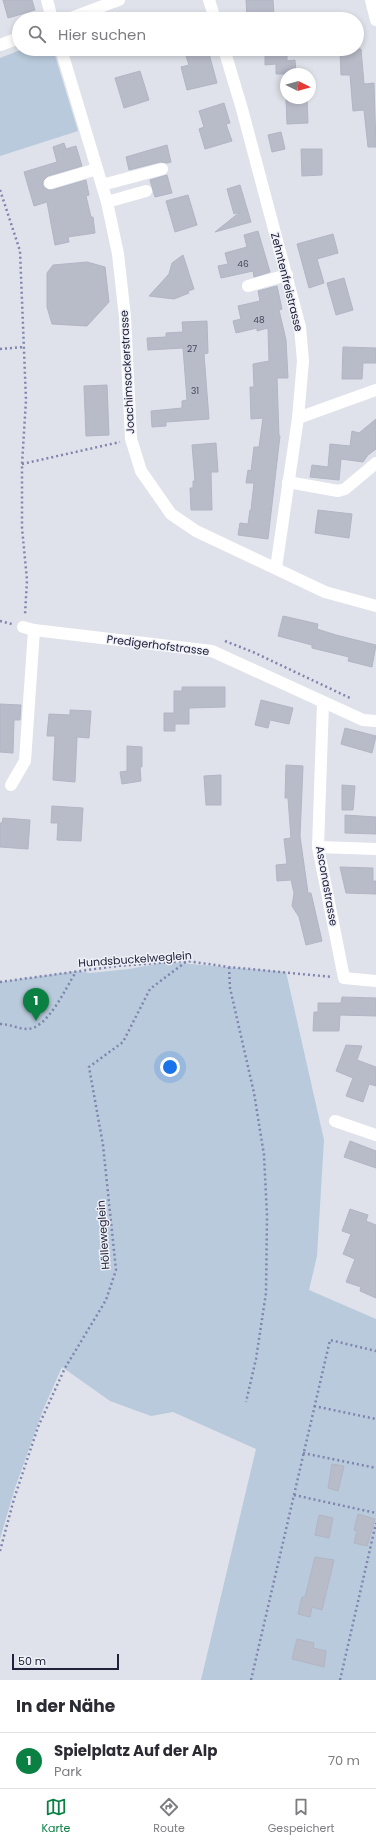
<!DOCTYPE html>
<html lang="de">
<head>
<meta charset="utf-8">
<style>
  body { margin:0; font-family:Poppins,sans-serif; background:#f2f2f3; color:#2b2b33 }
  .compass { position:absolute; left:280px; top:68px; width:36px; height:36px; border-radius:50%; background:#fff; box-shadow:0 2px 6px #0003; rotate:95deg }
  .scale { position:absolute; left:12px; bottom:10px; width:107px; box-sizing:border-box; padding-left:4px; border:2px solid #20213a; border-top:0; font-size:11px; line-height:14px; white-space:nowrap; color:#20213a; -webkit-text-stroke:3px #eff1f7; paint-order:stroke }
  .you { position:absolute; left:170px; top:1067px; width:14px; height:14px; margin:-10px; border:3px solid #fff; border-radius:50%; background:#1a73e8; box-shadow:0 0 0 6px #1a73e833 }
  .badge { display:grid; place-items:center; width:26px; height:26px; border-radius:50%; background:#0b8043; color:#fff; font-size:13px; font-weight:700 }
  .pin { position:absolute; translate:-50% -33px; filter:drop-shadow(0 1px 2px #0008) }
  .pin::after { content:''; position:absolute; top:21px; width:14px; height:12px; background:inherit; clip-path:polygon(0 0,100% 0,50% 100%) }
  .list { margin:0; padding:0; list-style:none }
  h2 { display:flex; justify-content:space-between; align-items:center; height:52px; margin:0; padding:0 16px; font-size:17px }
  h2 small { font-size:13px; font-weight:400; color:#7c7c81 }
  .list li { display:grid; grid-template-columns:26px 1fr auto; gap:12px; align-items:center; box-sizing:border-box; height:56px; padding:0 16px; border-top:1px solid #e1e1e2 }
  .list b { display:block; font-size:15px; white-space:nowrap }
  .list p { margin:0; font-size:13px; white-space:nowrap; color:#7c7c81 }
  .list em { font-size:13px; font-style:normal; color:#7c7c81 }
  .icon { flex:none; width:22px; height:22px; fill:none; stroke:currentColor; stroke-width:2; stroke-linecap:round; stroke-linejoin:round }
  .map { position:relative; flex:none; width:376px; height:1680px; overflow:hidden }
  .search { position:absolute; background:#fff; box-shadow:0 2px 6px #0003; left:12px; right:12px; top:12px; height:44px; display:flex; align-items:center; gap:10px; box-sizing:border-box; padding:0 14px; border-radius:22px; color:#7c7c81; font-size:15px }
  .sheet { height:108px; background:#fff }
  nav { display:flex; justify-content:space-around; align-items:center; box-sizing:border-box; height:56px; border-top:1px solid #e1e1e2; background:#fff; font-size:11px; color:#7c7c81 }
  nav a { display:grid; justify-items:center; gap:2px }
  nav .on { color:#0b8043 }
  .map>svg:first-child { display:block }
  .green { fill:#b8cadb }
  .building { fill:#b8bbc8; stroke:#b2b5c4 }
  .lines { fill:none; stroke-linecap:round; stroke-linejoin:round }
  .path { stroke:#8084ae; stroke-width:2.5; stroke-dasharray:2 3; stroke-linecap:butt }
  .minor { stroke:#fff; stroke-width:12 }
  .labels { text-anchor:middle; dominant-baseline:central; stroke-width:3; stroke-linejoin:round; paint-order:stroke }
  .number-label { font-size:9px; fill:#46485e }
  .street-label { font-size:11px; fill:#20213a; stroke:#eff1f7 }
</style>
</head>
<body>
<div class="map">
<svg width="376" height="1680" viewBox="0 0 376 1680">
  <rect width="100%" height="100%" fill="#dfe2ea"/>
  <g class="green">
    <polygon points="23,49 53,49 78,131 0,156 0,58"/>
    <polygon points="167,962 286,972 324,1140 317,1256 309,1290 376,1319 376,1680 201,1680 256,1449 173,1412 151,1416 110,1401 62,1367 43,1410 15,1488 0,1539 0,982 77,971 90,973 129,969"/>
  </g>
  <g class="building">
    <polygon points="3,0 32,0 35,10 8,18"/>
    <polygon points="246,0 273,0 274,14 247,16"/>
    <polygon points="265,49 287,49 287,61 295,60 296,74 276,74 276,64 265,65"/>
    <polygon points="340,49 361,49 364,84 374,83 376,147 368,147 364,110 353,111 350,75 341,75"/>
    <polygon points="208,50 217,83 187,90 181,67 189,65 186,56"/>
    <polygon points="140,71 149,100 124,108 115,78"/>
    <polygon points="307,98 308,123 287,124 286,99"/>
    <polygon points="224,103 230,123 226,124 232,141 205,149 199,129 204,127 199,111"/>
    <polygon points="281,132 285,149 272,152 268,135"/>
    <polygon points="64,143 66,149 76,146 82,166 48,176 43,181 43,186 48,190 52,190 86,180 89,195 86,196 91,217 93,217 95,233 68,237 69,242 55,245 47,202 34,206 24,172 57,162 53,147"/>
    <polygon points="167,145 171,162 167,163 160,162 129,170 126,157"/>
    <polygon points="301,149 322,149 322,175 302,176"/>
    <polygon points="167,175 172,193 155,197 150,180"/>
    <polygon points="240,185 251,222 215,232 240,212 234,214 227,189"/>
    <polygon points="188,195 197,225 175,232 166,201"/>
    <polygon points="258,231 270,272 254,277 253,271 221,278 218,266 228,264 225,253 247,247 244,235"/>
    <polygon points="333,234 338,253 317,259 324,283 309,288 297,244"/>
    <polygon points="183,255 194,289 188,291 189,293 174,299 149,296 169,274 172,263"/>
    <polygon points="87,262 105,267 109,302 87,326 52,324 47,307 47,273 53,265"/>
    <polygon points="344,278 353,310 336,315 327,283"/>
    <polygon points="277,286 282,309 279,310 286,340 288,378 277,378 279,436 280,436 268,539 238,535 240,523 248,524 250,510 251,510 254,483 246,483 248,470 251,471 254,447 259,447 263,418 251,419 250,387 254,387 253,364 269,361 268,328 257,331 257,328 236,333 233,321 241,319 238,306 260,301 258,291"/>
    <polygon points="207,321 208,353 204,354 209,419 166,422 166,426 152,427 151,411 182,408 182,401 187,400 183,348 148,350 147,338 166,337 166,333 183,332 182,322"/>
    <polygon points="343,347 376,348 376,363 363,363 362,379 342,379"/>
    <polygon points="107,385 109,435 86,436 84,386"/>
    <polygon points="376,419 376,449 368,455 363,462 341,459 339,480 310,477 312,465 328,467 330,444 350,446 352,431 359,433"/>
    <polygon points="216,443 218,472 211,472 212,510 191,510 190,488 193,488 193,481 195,481 192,445"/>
    <polygon points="318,510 352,514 349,538 315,533"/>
    <polygon points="283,616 318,624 317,629 336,635 376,645 372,667 348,661 349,657 312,648 312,645 278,636"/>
    <polygon points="182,687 225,687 225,707 189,708 189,724 175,724 175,731 164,731 164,713 174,713 174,691 182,691"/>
    <polygon points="261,700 293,708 289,724 270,720 268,728 255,725"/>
    <polygon points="0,704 21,705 20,720 14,720 13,753 0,752"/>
    <polygon points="70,710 91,711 89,738 77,737 75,782 53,780 55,736 47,736 49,714 70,715"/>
    <polygon points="345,728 376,736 372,753 341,744"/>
    <polygon points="127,746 142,747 142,767 140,767 141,781 122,784 120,772 127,771"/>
    <polygon points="286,765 303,766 300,836 308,893 311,893 322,941 306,945 299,917 292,906 294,893 291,880 277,881 276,865 287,864 284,839 291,838 288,798 285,798"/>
    <polygon points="221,775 221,805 206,805 204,776"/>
    <polygon points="342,785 355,786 353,810 342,810"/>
    <polygon points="52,806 83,808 81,841 57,840 58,823 51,823"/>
    <polygon points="345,815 376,817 376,834 345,833"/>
    <polygon points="3,818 30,820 28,849 0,847 0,823 2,823"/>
    <polygon points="340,867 373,868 373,881 376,881 376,894 346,893"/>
    <polygon points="342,997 376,998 376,1016 340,1015 339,1031 313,1031 314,1012 318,1012 318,1003 341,1003"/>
    <polygon points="346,1045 362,1046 357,1060 376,1067 376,1086 369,1084 363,1102 346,1096 353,1078 336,1071"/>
    <polygon points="350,1141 376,1151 376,1168 344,1157"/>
    <polygon points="350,1209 368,1215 366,1221 376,1225 376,1298 360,1291 361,1287 346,1282 355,1259 343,1254 351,1234 342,1231"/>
    <polygon points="332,1464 344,1466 338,1491 328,1488"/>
    <polygon points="358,1514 375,1519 367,1546 354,1543 357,1531 354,1530"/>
    <polygon points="319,1515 333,1518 329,1538 315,1535"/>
    <polygon points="315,1557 334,1560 322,1610 312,1607 310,1617 298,1614 302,1597 305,1597"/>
    <polygon points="297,1639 314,1643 313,1648 326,1651 324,1667 292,1659"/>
  </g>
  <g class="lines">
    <g class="path">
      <polyline points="0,190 20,251 26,400 22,464 22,528 27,580 25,615"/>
      <polyline points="0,349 24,347"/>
      <polyline points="22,464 120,442"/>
      <polyline points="0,621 12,624"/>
      <polyline points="225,641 253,652 350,698"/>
      <polyline points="229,967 230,988 254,1093 264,1155 267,1216 266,1293 256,1359 246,1402"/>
      <polyline points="0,982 117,966 187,961 229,967 332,977"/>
      <path d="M0 1024C10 1024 19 1029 27 1029 48 1029 66 987 76 972"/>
      <polyline points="314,1406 376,1419"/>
      <polyline points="303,1453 376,1468"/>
      <polyline points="294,1495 376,1513"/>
      <polyline points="0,1551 14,1499 38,1427 65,1368 106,1300 116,1270 103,1145 89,1067 123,1042 150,989 187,961"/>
      <polyline points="251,1680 330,1340 376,1351"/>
      <polyline points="340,1680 376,1523"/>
    </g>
    <g class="minor">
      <polyline points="47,0 52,19"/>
      <polyline points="209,0 215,19"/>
      <polyline points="371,0 376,20"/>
      <polyline points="68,19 119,0"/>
      <polyline points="0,45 19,38"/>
      <polyline points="61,49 107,202 118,254 125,317 131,439 141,471 171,514 196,531 325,592 376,606"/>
      <polyline points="224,49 242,109 300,327 303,361 298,418 276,568"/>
      <polyline points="50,183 97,169"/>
      <polyline points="102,185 162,169"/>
      <polyline points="107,202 146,191"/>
      <polyline points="248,286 287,275"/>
      <polyline points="298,418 376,390"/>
      <polyline points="288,482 338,491 345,489 376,463"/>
      <polyline points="23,627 34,630 212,651 363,720 376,721"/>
      <polyline points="323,703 318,847 344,978 376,981"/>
      <polyline points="11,785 25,761 34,630"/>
      <polyline points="318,847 376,849"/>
      <polyline points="335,1121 376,1135"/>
    </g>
  </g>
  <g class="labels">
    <g class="number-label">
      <text x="243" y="264">46</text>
      <text x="259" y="320">48</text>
      <text x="192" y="349">27</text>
      <text x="195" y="391">31</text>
    </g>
    <g class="street-label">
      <text transform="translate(287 282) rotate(76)">Zehntenfreistrasse</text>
      <text transform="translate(127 372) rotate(-93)">Joachimsackerstrasse</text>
      <text transform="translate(158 645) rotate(7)">Predigerhofstrasse</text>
      <text transform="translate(327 886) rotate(80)">Asconastrasse</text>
      <text transform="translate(135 959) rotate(-4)">Hundsbuckelweglein</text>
      <text transform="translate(103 1235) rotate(-94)">Hölleweglein</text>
    </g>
  </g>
</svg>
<svg class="compass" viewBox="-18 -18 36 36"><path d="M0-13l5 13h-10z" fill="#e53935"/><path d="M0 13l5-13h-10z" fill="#7c7c81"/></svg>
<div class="scale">50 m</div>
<div class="you"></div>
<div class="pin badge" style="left:36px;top:1021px">1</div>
<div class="search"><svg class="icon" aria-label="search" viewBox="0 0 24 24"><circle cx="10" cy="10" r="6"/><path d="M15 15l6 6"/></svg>Hier suchen</div>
</div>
<section class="sheet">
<h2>In der Nähe<small></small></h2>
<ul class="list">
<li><span class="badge">1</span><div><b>Spielplatz Auf der Alp</b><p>Park</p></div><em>70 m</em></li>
</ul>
</section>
<nav>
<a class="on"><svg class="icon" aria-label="map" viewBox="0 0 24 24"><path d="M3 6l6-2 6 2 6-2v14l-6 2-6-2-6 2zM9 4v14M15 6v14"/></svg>Karte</a>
<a><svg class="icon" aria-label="directions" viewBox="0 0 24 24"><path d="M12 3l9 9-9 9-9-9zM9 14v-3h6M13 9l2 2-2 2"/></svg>Route</a>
<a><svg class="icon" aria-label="saved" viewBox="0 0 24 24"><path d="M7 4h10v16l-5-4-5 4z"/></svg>Gespeichert</a>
</nav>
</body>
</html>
